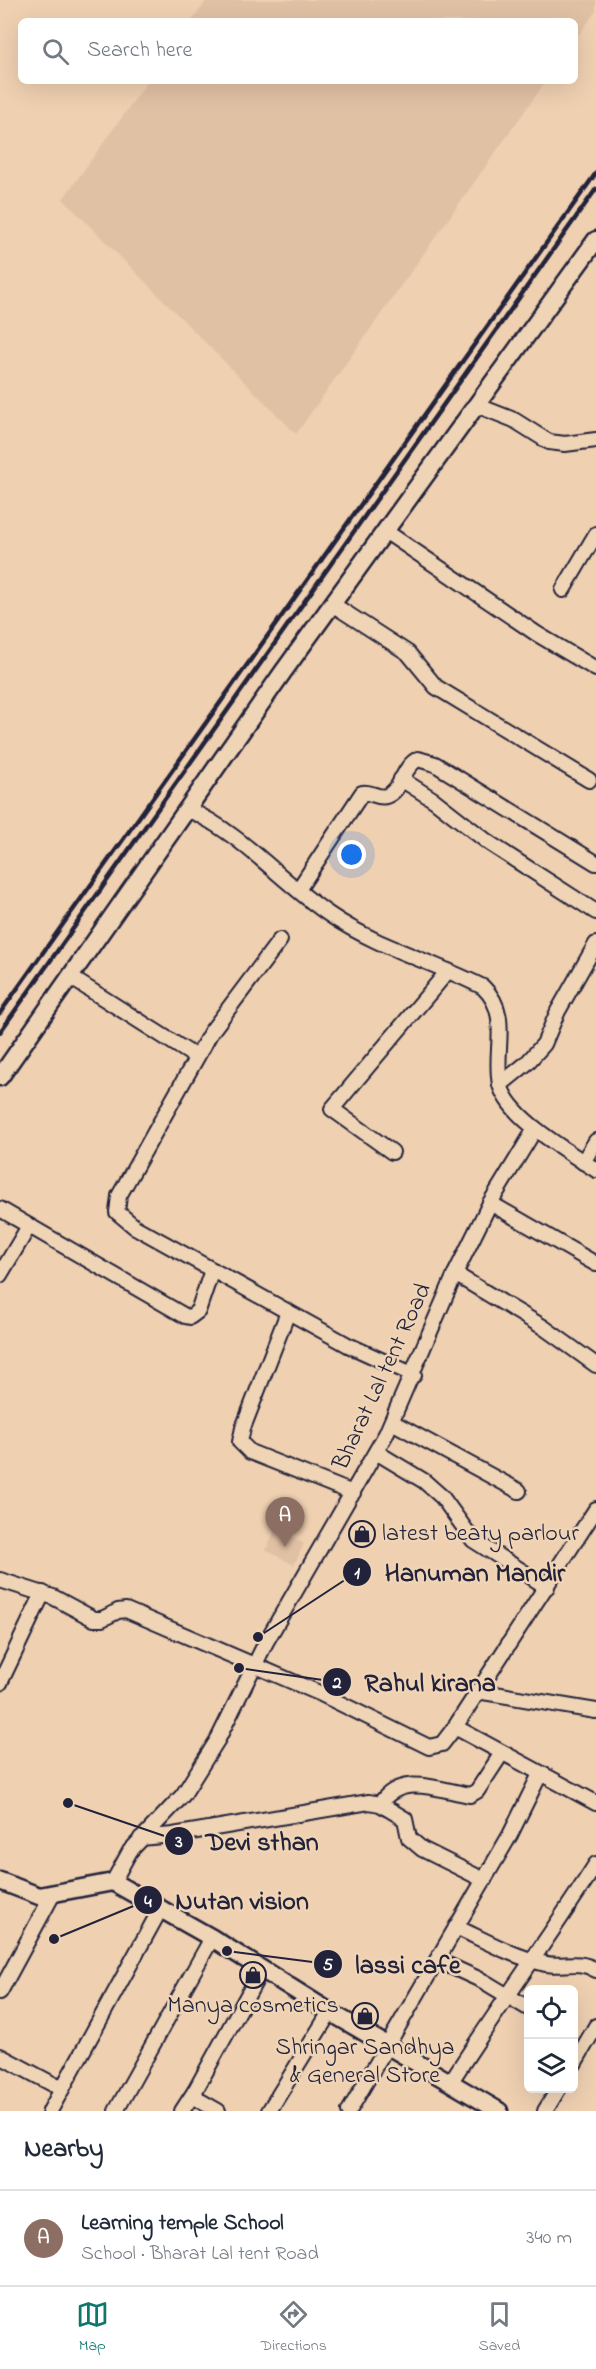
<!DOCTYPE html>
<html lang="en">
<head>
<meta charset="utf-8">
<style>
  body { margin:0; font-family:"Indie Flower",sans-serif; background:#f2f2f3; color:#1f2937 }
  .controls { position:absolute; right:18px; bottom:18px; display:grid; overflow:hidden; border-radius:9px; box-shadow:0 6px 24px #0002 }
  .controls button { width:54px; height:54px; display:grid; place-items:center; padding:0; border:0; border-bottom:2px solid #e0e1e3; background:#fff; color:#1f2937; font:30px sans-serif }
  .you { position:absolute; left:352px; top:855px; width:21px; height:21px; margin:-15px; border:4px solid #fff; border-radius:50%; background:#1a73e8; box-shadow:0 0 0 9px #1a73e833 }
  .badge { display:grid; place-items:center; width:39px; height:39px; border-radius:50%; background:#0f766e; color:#fff; font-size:20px; font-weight:700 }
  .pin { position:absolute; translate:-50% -50px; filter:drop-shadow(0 2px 3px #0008) }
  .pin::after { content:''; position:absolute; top:32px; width:21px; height:18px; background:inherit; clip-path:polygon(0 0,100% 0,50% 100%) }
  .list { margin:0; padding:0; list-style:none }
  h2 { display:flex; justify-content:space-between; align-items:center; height:78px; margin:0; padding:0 24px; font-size:26px }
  h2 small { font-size:20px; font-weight:400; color:#747a83 }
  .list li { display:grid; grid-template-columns:39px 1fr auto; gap:18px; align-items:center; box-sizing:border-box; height:96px; padding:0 24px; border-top:2px solid #e0e1e3 }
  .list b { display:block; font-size:22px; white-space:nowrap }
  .list p { margin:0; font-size:20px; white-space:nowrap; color:#747a83 }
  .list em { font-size:20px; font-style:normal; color:#747a83 }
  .icon { flex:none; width:33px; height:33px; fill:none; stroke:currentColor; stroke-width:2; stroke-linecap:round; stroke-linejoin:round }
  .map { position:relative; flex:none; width:596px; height:2111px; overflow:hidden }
  .search { position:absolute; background:#fff; box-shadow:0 6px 24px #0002; left:18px; right:18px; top:18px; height:66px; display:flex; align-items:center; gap:15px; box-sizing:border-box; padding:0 21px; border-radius:9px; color:#747a83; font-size:22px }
  .sheet { height:174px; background:#fff }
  nav { display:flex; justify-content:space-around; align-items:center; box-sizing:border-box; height:84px; border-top:2px solid #e0e1e3; background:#fff; font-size:16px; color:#747a83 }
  nav a { display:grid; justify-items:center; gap:3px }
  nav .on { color:#0f766e }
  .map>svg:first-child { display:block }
  .built { fill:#e1c1a4 }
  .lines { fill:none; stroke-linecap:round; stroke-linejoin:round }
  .minor-casing { stroke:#22223b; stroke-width:18 }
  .tertiary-casing { stroke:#22223b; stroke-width:21 }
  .minor { stroke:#efd4b6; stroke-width:14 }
  .tertiary { stroke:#efd4b6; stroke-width:16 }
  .rail { stroke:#22223b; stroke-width:4.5 }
  .labels { text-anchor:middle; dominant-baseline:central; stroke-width:5; stroke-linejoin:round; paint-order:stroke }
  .street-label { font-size:24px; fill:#22223b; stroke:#efd4b6 }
  .poi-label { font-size:24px; fill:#22223b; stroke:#efd4b6 }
  .leader { fill:none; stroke:#22223b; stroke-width:2 }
  .callout-dot { fill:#22223b; stroke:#efd4b6; stroke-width:2 }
  .mark-label { font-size:18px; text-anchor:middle; font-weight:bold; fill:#fff }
  .callout-label { font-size:26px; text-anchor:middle; font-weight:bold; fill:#22223b; stroke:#efd4b6; stroke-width:5; stroke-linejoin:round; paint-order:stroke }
</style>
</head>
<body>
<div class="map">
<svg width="596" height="2111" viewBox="0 0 596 2111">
  <rect width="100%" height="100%" fill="#efd0b1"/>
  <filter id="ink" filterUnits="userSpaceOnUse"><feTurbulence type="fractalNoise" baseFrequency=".0167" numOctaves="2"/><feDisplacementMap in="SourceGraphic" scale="12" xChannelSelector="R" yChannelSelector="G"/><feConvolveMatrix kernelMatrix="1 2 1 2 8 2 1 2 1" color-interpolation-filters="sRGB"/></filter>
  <g filter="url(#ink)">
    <g class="built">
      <polygon points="207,0 596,0 596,11 575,40 575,21 192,21"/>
      <polygon points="148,81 546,81 296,434 63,199"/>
      <polygon points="276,1528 304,1544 294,1565 266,1550"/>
    </g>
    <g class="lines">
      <defs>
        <g id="minor">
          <polyline points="476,405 514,420 549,442 565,444 596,440"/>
          <polyline points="385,531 537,634 596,669"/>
          <polyline points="563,590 596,534"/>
          <polyline points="332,604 408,653 436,687 589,780"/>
          <polyline points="401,779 434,800 489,843 596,912"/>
          <path d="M187 809C242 833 281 882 330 915 377 947 432 961 483 987 512 1015 493 1049 500 1084 508 1118 569 1152 596 1170"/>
          <path d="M298 890 362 793C371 791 378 799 386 796 402 791 402 767 418 759L435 764 596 863"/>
          <polyline points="280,940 211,1032 119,1196 117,1212 135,1227 348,1345 414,1375"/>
          <polyline points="70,977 196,1057"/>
          <polyline points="500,1085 527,1063 544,1044 558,1011 596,944"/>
          <polyline points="392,1152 332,1109 448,971"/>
          <polyline points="583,1162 596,1141"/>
          <polyline points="490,1203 596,1264"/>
          <polyline points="0,1209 185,1316 190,1317 198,1311 212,1270"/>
          <polyline points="455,1274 543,1327 596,1365"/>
          <polyline points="0,1275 29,1226"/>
          <polyline points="288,1312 243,1428 240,1442 250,1452 353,1493"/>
          <polyline points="392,1422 519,1491"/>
          <polyline points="376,1452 424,1481 442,1497 473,1540 547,1587"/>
          <polyline points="0,1580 53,1597 94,1619 102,1619 118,1611 126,1610 319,1693 429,1747 442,1744 455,1727 596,1509"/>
          <polyline points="0,1683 43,1593"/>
          <polyline points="477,1691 596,1711"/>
          <polyline points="455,1727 596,1803"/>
          <path d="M380 1804C401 1772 439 1790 470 1795L477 1791 502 1753"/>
          <polyline points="141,1838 173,1835 369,1802 380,1804 405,1819 409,1838 422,1849 484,1880"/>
          <polyline points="113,1882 130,1851 183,1795 218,1739 266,1642 386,1434 455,1274 490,1203 535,1129"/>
          <path d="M456 1927C484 1940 512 1956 542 1963 563 1969 575 1958 596 1970"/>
          <polyline points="437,1960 483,1981 528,2008"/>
          <polyline points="0,1992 53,1894"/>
          <polyline points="0,2056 62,2089"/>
          <polyline points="574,2064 596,2026"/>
          <path d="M450 2083C497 2009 549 1938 596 1864"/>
          <polyline points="50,2111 161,1908"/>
          <polyline points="116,2111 212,1938"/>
          <polyline points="182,2111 195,2091"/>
          <polyline points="218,2111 197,2099 195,2091 262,1969"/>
          <polyline points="269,2111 330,2012"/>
          <polyline points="349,2111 510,1835 540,1774"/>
          <polyline points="545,2111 559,2088"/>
        </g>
        <g id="tertiary">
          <polyline points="0,1077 283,672 596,240"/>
          <polyline points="0,1881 39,1896 113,1882 212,1938 330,2012 499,2111"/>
        </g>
      </defs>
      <use href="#minor" class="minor-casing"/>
      <use href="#tertiary" class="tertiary-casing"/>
      <use href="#minor" class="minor"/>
      <use href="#tertiary" class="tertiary"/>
      <g class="rail">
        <polyline points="0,1013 596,173"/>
        <polyline points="0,1032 596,189"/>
      </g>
    </g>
  </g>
  <defs>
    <symbol id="shop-ring" viewBox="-11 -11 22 22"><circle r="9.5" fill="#efd4b6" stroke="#22223b" stroke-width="1.5"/><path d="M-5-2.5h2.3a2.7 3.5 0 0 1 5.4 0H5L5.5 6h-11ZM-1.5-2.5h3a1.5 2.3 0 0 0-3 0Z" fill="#22223b"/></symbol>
  </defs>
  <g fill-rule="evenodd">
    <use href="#shop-ring" x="347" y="1519" width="30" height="30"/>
    <use href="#shop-ring" x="238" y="1960" width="30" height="30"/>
    <use href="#shop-ring" x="350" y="2001" width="30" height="30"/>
  </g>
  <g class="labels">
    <g class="street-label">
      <text transform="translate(383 1377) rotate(-65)">Bharat Lal tent Road</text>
    </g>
    <g class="poi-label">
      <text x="382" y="1534" text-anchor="start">latest beaty parlour</text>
      <text x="253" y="2006">Manya cosmetics</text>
      <text x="365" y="2048">Shringar Sandhya<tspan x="365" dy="28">&amp; General Store</tspan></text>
    </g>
  </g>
  <path class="leader" d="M258 1637L357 1572M239 1668L337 1682M68 1803L179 1841M54 1939L148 1900M227 1951L328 1964"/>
  <g class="callout-dot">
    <circle cx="258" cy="1637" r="6"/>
    <circle cx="239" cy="1668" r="6"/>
    <circle cx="68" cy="1803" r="6"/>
    <circle cx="54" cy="1939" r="6"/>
    <circle cx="227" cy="1951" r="6"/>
    <circle cx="357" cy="1572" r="15"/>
    <circle cx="337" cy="1682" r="15"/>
    <circle cx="179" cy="1841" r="15"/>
    <circle cx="148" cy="1900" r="15"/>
    <circle cx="328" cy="1964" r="15"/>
  </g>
  <g class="mark-label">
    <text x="357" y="1578">1</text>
    <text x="337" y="1688">2</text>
    <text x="179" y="1847">3</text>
    <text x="148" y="1907">4</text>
    <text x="328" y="1970">5</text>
  </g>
  <g class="callout-label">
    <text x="475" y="1581">Hanuman Mandir</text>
    <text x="430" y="1691">Rahul kirana</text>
    <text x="262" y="1850">Devi sthan</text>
    <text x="242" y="1909">Nutan vision</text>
    <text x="408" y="1973">lassi cafe</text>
  </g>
</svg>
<div class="controls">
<button><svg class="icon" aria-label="locate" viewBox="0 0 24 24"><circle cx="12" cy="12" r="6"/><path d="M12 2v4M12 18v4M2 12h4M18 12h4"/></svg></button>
<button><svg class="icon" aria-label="layers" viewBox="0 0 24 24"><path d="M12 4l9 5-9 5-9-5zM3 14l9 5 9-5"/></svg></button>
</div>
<div class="you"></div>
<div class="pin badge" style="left:285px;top:1547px;background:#8d6e63">A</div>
<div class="search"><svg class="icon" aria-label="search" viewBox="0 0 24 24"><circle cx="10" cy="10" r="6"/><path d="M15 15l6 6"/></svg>Search here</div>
</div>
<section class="sheet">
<h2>Nearby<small></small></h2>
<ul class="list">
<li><span class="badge" style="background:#8d6e63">A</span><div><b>Learning temple School</b><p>School · Bharat Lal tent Road</p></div><em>340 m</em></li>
</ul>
</section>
<nav>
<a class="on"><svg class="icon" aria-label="map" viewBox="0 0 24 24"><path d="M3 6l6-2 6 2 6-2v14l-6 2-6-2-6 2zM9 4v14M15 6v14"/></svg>Map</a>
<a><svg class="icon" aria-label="directions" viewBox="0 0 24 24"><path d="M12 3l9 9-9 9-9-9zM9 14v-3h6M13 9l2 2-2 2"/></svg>Directions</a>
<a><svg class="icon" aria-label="saved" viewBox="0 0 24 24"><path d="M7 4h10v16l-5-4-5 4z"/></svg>Saved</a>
</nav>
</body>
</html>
